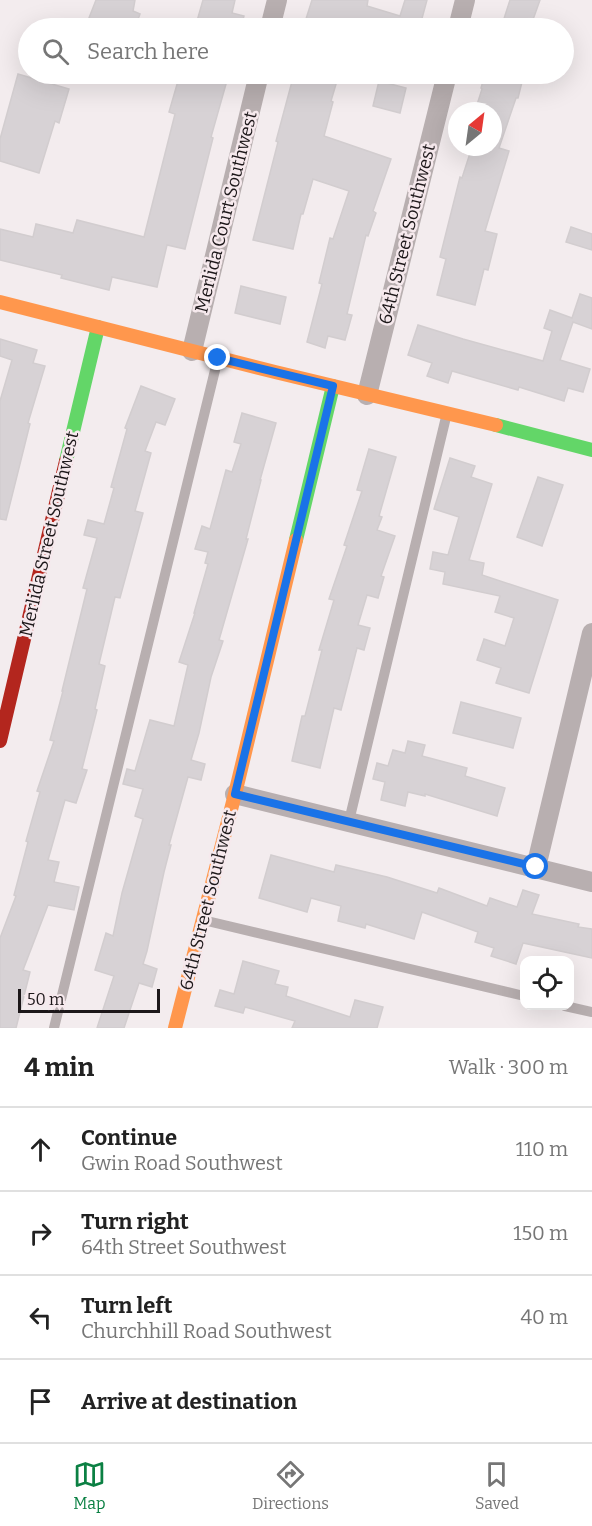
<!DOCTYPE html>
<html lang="en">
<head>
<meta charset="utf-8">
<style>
  body { margin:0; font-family:Bitter,serif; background:#f2f2f2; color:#222 }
  .controls { position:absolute; right:18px; bottom:18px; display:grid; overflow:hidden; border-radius:12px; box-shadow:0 6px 24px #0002 }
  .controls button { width:54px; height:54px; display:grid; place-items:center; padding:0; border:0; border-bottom:2px solid #e0e0e0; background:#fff; color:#222; font:30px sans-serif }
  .compass { position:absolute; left:448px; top:102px; width:54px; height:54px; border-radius:50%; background:#fff; box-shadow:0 6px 24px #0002; rotate:29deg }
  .scale { position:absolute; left:18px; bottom:15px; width:142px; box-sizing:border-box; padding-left:6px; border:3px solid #1c1719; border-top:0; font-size:16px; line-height:21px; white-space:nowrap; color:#1c1719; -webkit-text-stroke:4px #f6e9ed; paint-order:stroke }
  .stop { position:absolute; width:18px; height:18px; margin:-14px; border:4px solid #1a73e8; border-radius:50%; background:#fff }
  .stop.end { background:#1a73e8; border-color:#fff; box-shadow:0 2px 6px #0008 }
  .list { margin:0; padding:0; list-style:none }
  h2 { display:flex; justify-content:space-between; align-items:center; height:78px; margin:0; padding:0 24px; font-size:26px }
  h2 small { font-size:20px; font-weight:400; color:#767676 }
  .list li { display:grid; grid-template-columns:39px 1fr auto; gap:18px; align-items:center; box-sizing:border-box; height:84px; padding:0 24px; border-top:2px solid #e0e0e0 }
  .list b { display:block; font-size:22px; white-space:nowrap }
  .list p { margin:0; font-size:20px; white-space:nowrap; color:#767676 }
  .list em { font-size:20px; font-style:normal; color:#767676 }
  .icon { flex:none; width:33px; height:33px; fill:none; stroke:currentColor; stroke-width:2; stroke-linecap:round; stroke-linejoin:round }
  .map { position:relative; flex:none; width:592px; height:1028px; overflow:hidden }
  .search { position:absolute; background:#fff; box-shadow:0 6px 24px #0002; left:18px; right:18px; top:18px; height:66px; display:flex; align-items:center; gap:15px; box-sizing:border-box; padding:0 21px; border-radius:33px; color:#767676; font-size:22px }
  .sheet { height:414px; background:#fff }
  nav { display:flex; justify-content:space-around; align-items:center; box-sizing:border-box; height:84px; border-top:2px solid #e0e0e0; background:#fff; font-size:16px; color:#767676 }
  nav a { display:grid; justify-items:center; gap:3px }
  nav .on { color:#0b8043 }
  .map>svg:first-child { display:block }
  .building { fill:#d7d2d5; stroke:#d2cdcf; stroke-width:1.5 }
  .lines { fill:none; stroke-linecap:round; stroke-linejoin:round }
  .lane { stroke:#b8afb0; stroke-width:10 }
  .street { stroke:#b8afb0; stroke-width:20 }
  .fast { stroke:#63d668; stroke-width:14 }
  .slow { stroke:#ff974d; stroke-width:14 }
  .jam { stroke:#b3261e; stroke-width:14 }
  .route { stroke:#1a73e8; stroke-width:8 }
  .labels { text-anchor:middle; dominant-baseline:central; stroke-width:5; stroke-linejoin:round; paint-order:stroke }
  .street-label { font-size:18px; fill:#1c1719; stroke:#f6e9ed }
</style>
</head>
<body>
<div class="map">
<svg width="592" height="1028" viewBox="0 0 592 1028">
  <rect width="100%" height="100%" fill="#f3ecee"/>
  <g class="building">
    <polygon points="96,0 135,0 133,11 140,14 135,28 101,28 87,23"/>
    <polygon points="203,0 235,0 232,13 244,16 241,28 195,28"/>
    <polygon points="312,0 368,0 367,6 400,16 405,0 427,0 421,22 428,24 428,28 342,28 306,19"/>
    <polygon points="510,0 540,0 530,28 501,28"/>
    <polygon points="18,74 69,89 59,123 55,121 39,173 0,161 0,139"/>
    <polygon points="180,74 214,74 228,77 211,137 213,138 185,249 167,245 157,287 112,277 109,290 61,278 62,275 0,260 0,229 33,237 36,224 73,233 77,220 144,237 175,114 169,112"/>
    <polygon points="294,74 339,74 331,101 333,102 324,136 391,159 373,211 376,213 368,236 366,235 347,314 352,315 345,340 328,336 325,348 307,342 322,284 319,283 330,238 333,239 349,191 313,179 303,214 301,214 293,249 253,240 278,142 276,141"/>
    <polygon points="485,74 524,74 518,98 516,98 499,148 509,151 485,231 497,234 488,270 484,269 475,305 437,295 446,259 440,257 460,177 462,178 472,147 493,147 493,111 475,111 482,89 481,88"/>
    <polygon points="379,81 406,88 400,113 373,106"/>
    <polygon points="571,227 592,234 592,250 566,242"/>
    <polygon points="241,286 286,297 280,324 235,313"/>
    <polygon points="580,294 592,298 592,329 573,322 560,360 590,369 583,392 568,388 564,401 519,387 518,390 452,371 448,383 427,376 432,363 408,355 418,325 463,339 543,361 552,331 544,328 550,310 572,318"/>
    <polygon points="0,339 37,350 33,363 45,366 28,423 30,424 6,520 0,519 0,401 12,360 0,356"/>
    <polygon points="141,386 175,399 165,425 156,422 145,451 151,453 135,511 143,513 120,598 115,597 99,664 105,666 95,709 97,710 82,769 87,770 76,803 65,800 48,860 59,862 54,882 79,887 74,910 48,905 23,970 30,972 16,1028 0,1028 0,938 16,896 14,895 28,842 26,841 40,792 37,791 54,741 50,740 63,691 62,691 87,589 83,588 97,538 84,535 88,520 104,524 114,488 111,487 127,429 125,428"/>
    <polygon points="242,413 276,423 260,480 261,480 246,539 248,539 219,640 223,641 211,677 199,733 191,760 205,764 201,780 188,777 169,845 171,845 164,872 147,951 143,964 157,969 152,987 139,983 124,1028 97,1028 114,976 95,970 106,933 113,936 122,893 143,819 135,816 143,789 123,784 127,769 135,771 150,720 174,726 188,665 179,662 195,613 194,613 208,564 205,563 208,552 195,549 202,526 210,529 226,470 232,472 241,444 234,442"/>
    <polygon points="369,449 396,457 379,516 382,517 377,530 395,536 381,576 384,577 378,598 367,595 358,625 370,628 364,650 357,648 341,710 334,708 320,768 292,761 302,716 305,716 322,650 319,650 334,600 329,599 347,546 344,545 362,491 357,490"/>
    <polygon points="450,458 475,466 471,477 492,484 469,560 484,563 482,575 558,600 529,693 496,683 501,668 477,660 484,639 505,646 514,618 495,612 500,596 443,584 445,572 430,569 433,552 448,555 459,517 434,509"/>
    <polygon points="538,477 563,485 542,546 517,537"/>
    <polygon points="461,702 521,718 513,748 453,733"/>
    <polygon points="408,741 425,745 422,756 467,768 465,776 505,788 497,816 425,794 425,796 408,792 405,806 381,800 385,782 373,779 377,763 388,766 393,750 405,753"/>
    <polygon points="271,855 334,872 336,865 387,877 437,893 439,888 487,906 490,898 517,907 523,890 539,895 532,914 579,924 578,927 592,929 592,958 523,943 516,964 491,956 494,948 475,942 478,932 422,912 414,939 366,924 365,928 338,921 341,906 311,898 307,912 259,898"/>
    <polygon points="243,961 279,971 275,984 288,987 286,996 350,1017 355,1000 383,1007 377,1028 292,1028 295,1021 245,1007 243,1013 215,1006 220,990 234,994"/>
  </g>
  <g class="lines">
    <g class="lane">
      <polyline points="349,821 447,413"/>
      <polyline points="203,920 524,996"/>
      <polyline points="565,1006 592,1012"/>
      <polyline points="54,1028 218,358"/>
    </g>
    <g class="street">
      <polyline points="270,28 277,0"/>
      <polyline points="458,28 465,0"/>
      <polyline points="192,351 259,74"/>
      <polyline points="367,395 447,74"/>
      <polyline points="235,794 592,882"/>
      <polyline points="536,867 592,633"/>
    </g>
    <g class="fast">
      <polyline points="496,425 592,450"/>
      <polyline points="66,461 98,327"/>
      <polyline points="296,540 333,386"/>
    </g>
    <g class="slow">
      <polyline points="0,302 275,372 496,425"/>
      <polyline points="175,1028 235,794 296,540"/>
    </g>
    <polyline class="jam" points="0,741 66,461"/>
  </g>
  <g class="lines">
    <polyline class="route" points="218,358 333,386 235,794 536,867"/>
  </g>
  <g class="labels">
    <g class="street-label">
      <text transform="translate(226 212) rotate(-76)">Merlida Court Southwest</text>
      <text transform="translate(407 234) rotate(-76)">64th Street Southwest</text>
      <text transform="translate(49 534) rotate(-77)">Merlida Street Southwest</text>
      <text transform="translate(208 900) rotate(-76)">64th Street Southwest</text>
    </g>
  </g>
</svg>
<div class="controls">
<button><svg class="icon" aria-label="locate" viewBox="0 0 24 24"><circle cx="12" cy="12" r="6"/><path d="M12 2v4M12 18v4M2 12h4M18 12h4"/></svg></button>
</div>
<svg class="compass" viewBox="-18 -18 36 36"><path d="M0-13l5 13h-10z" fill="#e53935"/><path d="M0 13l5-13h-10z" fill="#767676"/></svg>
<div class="scale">50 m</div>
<div class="stop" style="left:536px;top:867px"></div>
<div class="stop end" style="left:218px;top:358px"></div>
<div class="search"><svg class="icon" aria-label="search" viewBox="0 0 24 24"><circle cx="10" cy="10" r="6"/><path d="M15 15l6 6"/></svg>Search here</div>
</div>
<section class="sheet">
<h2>4 min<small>Walk · 300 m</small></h2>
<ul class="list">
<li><svg class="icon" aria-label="ahead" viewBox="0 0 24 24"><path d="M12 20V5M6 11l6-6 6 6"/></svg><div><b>Continue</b><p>Gwin Road Southwest</p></div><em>110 m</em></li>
<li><svg class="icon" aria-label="right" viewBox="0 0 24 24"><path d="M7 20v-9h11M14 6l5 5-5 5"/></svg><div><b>Turn right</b><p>64th Street Southwest</p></div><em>150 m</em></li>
<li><svg class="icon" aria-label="left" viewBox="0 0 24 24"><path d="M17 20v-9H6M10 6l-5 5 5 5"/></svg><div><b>Turn left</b><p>Churchhill Road Southwest</p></div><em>40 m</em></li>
<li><svg class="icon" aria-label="arrive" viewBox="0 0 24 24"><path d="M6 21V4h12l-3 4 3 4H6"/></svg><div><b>Arrive at destination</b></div></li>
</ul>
</section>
<nav>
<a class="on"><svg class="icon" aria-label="map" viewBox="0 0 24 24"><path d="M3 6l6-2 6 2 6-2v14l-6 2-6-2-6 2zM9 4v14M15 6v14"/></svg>Map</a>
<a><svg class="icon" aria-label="directions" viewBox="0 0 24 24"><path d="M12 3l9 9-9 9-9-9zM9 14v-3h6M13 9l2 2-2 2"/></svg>Directions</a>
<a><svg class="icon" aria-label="saved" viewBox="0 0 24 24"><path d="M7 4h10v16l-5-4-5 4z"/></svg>Saved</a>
</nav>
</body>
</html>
